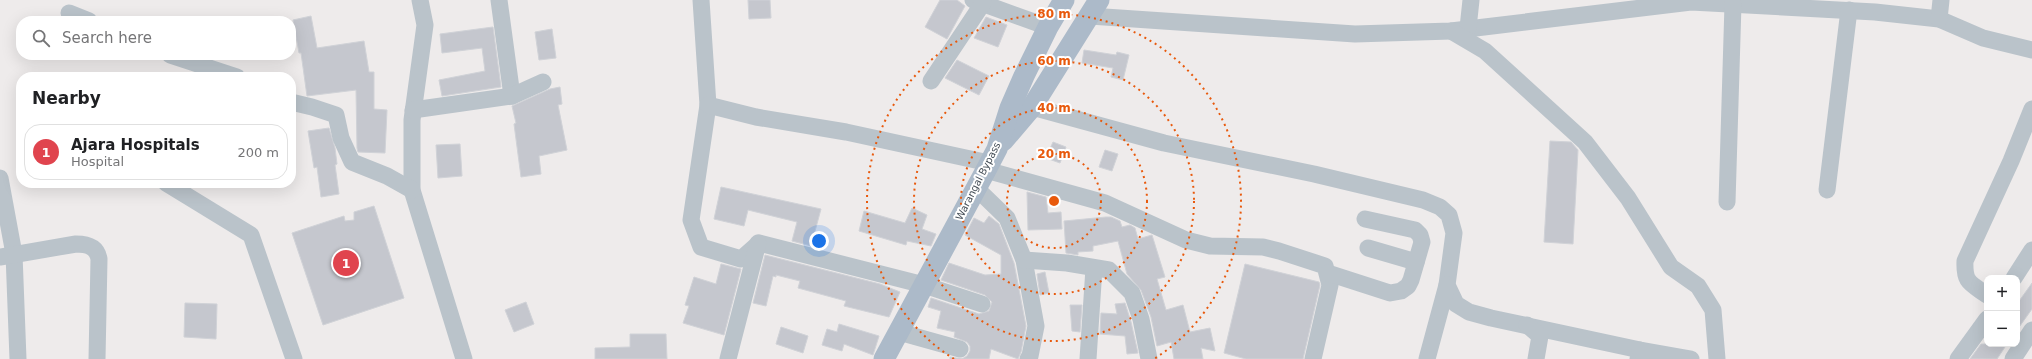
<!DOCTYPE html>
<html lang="en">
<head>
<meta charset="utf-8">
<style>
  body { margin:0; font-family:"DejaVu Sans",sans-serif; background:#f6f6f6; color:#202124 }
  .controls { position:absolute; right:12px; bottom:12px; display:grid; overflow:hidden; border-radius:8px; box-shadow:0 4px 16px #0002 }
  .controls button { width:36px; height:36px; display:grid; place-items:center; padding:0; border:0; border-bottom:1px solid #e0e0e0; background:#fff; color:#202124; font:20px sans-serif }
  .you { position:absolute; left:819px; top:241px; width:14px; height:14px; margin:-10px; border:3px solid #fff; border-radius:50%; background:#1a73e8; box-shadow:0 0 0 6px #1a73e833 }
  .badge { display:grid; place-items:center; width:26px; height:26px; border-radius:50%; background:#1a73e8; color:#fff; font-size:13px; font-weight:700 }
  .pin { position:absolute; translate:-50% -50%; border:2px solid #fff; box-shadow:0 1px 4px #0006 }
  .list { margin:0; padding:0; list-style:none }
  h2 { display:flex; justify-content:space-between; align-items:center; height:52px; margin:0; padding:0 16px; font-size:17px }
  h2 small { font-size:13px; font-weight:400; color:#757577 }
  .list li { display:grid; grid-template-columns:26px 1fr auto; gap:12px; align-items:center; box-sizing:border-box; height:56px; margin:0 8px 8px; padding:0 8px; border:1px solid #e0e0e0; border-radius:16px }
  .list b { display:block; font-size:15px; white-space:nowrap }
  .list p { margin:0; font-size:13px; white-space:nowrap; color:#757577 }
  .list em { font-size:13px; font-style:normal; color:#757577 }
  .icon { flex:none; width:22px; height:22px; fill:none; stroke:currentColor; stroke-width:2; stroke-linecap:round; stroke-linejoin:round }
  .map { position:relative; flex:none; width:2032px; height:359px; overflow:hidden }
  .search { position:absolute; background:#fff; box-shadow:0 4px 16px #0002; left:16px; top:16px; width:280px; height:44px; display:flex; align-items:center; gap:10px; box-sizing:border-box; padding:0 14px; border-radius:16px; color:#757577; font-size:15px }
  .panel { position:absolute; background:#fff; box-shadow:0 4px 16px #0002; left:16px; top:72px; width:280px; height:116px; border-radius:16px }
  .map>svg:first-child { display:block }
  .building { fill:#c5c7ce; stroke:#d0d2d7 }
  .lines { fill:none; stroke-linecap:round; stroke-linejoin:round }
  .minor { stroke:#bac3ca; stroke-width:17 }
  .major { stroke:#acbac9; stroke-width:21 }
  .ring { fill:none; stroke:#e8590c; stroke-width:2; stroke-dasharray:2 4 }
  .labels { text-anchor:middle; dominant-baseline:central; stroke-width:4; stroke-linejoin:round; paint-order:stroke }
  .street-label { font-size:10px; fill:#454e57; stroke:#fff }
  .centre { fill:#e8590c; stroke:#fff; stroke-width:2 }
  .ring-label { font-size:12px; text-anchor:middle; font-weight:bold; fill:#e8590c; stroke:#fff; stroke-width:4; stroke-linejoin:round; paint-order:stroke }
</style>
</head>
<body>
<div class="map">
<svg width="2032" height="359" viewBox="0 0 2032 359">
  <rect width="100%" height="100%" fill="#eeebeb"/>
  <g class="building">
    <polygon points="748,0 770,0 771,18 749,19"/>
    <polygon points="940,0 957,0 965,6 947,39 925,27"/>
    <polygon points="311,16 317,48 364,41 369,72 374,72 374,109 387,110 385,153 358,152 357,148 356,90 307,96 301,53 299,53 293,20"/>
    <polygon points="986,17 1007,25 998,47 974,38"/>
    <polygon points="493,27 501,87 442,96 439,80 485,71 482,48 442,53 440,34"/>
    <polygon points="552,29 556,58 539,60 535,32"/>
    <polygon points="1084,50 1116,55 1117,52 1129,55 1123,80 1111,77 1113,68 1082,63"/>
    <polygon points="957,60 989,76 979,95 945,78"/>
    <polygon points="560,87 562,104 558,105 567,150 539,156 541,174 521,177 514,124 516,123 512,106 550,89"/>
    <polygon points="329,128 335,148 337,164 335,165 339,194 321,197 317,167 314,168 308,131"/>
    <polygon points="1550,141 1571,142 1578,150 1573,244 1544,242"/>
    <polygon points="1053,142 1066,147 1060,163 1046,158"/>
    <polygon points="460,144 462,176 438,178 436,145"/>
    <polygon points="1105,150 1118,154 1112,171 1099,167"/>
    <polygon points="721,187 821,209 811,246 792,241 797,222 748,210 744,226 714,219"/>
    <polygon points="1027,192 1046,197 1048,213 1061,212 1062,229 1028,230"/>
    <polygon points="374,206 404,298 323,325 292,233 344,216 345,221 354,220 354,212"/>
    <polygon points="912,208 927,215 922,229 936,234 931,246 907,241 906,245 859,231 864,211 905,223"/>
    <polygon points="989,216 999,224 1014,263 1026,326 1021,352 1018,359 991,349 989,359 950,359 950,357 962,359 967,356 970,351 970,346 967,342 954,337 955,332 937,328 941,311 928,307 931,298 979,314 989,311 992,302 985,295 941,280 949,263 985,275 1001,274 1001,255 965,235 974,218 984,223"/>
    <polygon points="1106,217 1111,217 1120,221 1122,227 1130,225 1135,228 1138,239 1152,235 1165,277 1157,279 1166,310 1183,305 1190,332 1210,328 1215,351 1201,348 1203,359 1174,359 1171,342 1157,346 1151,317 1141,290 1127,274 1118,241 1093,246 1093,251 1078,252 1078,255 1066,253 1064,221"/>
    <polygon points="765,255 880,284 900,292 889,317 844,306 846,301 798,288 800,281 776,275 776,277 773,276 766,306 753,303"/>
    <polygon points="721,264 741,269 724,335 683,323 689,306 685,305 694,277 716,284"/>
    <polygon points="1245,264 1319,282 1320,285 1303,359 1246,359 1224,353"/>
    <polygon points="1045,272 1049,293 1040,295 1037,274"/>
    <polygon points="2032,283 2032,309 2017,330 2017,304"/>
    <polygon points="526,302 534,324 514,332 505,310"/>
    <polygon points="185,303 217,304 216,339 184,337"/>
    <polygon points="1125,303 1131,322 1138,353 1127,354 1125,336 1100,334 1101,313 1117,314 1115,304"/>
    <polygon points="1070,305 1082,305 1080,332 1072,331"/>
    <polygon points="839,324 879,336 873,355 844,344 842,351 822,345 827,329 837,332"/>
    <polygon points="781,327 808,336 803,353 776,344"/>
    <polygon points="630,334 666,334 667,359 595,359 595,348 630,347"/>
    <polygon points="1981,344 2007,344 1997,359 1970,359"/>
  </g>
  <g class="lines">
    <g class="minor">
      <polyline points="420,0 425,25 412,120 412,190 464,359"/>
      <polyline points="499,0 512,96"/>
      <polyline points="701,0 708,105 691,220 701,247 741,259 759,243 924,285 982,304"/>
      <polyline points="973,0 1048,27"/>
      <polyline points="69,13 89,21"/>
      <polyline points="1090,16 1355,34 1451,31 1691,2 1875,12 1939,19 1983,38 2032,50"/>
      <polyline points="1939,19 1941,0"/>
      <polyline points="1468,28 1471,0"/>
      <polyline points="1451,31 1485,51 1585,142 1628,198 1671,267 1698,286 1713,310 1717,359"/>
      <polyline points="170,55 237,77"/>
      <polyline points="931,81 983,3"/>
      <polyline points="291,102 312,107 336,115 341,138 352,162 387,176 412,190"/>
      <polyline points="708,105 756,117 846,132 989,163"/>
      <polyline points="1032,107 1164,143 1314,174 1423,200 1440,207 1449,215 1454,233 1447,285 1456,304 1469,312 1491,318 1640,350 1638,359"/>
      <polyline points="413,110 512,96 543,82"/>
      <polyline points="986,170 1105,203 1186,240 1210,246 1263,247 1279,251 1325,266 1330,285 1313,359"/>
      <polyline points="0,178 14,254 18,359"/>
      <polyline points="166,183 251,235 294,359"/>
      <polyline points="976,188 1007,218 1024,260 1036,326 1030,356 1028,359"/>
      <polyline points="1827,190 1849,10"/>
      <polyline points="1727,202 1733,4"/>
      <polyline points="1368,248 1416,262"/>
      <path d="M0 257 76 244C88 244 97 247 99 259L97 359"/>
      <polyline points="1024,260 1067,263 1109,270 1132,293 1141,319 1149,359"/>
      <polyline points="1328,273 1390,293 1401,291 1408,286 1411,280 1422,242 1420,235 1415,230 1365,219"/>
      <polyline points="2014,278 2032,250"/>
      <path d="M1987 295C1970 283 1964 283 1965 261L2011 161 2032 109"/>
      <polyline points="1527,325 1540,336 1536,359"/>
      <polyline points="899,332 960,349"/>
      <polyline points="1640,350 1691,359"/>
      <polyline points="728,359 758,243"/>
      <polyline points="1088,359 1094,268"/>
      <polyline points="1427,359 1447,285"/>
      <polyline points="1958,359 1987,319"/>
      <polyline points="2013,359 2032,330"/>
    </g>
    <g class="major">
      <polyline points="1003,141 1032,107 1099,0"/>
      <polyline points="884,359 986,170 997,149 1010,108 1024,76 1048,27 1064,0"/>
    </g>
  </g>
  <g class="ring">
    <circle cx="1054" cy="201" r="47"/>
    <circle cx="1054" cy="201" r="93"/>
    <circle cx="1054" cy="201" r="140"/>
    <path d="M954 359A187 187 0 1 1 1154 359"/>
  </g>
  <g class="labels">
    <g class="street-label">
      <text transform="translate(978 181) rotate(-63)">Warangal Bypass</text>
    </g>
  </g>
  <circle cx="1054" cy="201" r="6" class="centre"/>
  <g class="ring-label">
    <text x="1054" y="18">80 m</text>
    <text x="1054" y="65">60 m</text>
    <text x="1054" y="112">40 m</text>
    <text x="1054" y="158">20 m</text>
  </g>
</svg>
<div class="controls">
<button>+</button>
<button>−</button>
</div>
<div class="you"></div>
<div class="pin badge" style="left:346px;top:263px;background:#e0444e">1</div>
<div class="search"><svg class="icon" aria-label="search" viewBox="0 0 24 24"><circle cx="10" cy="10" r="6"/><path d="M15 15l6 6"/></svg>Search here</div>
<section class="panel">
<h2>Nearby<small></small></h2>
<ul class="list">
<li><span class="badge" style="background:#e0444e">1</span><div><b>Ajara Hospitals</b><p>Hospital</p></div><em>200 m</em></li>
</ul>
</section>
</div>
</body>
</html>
